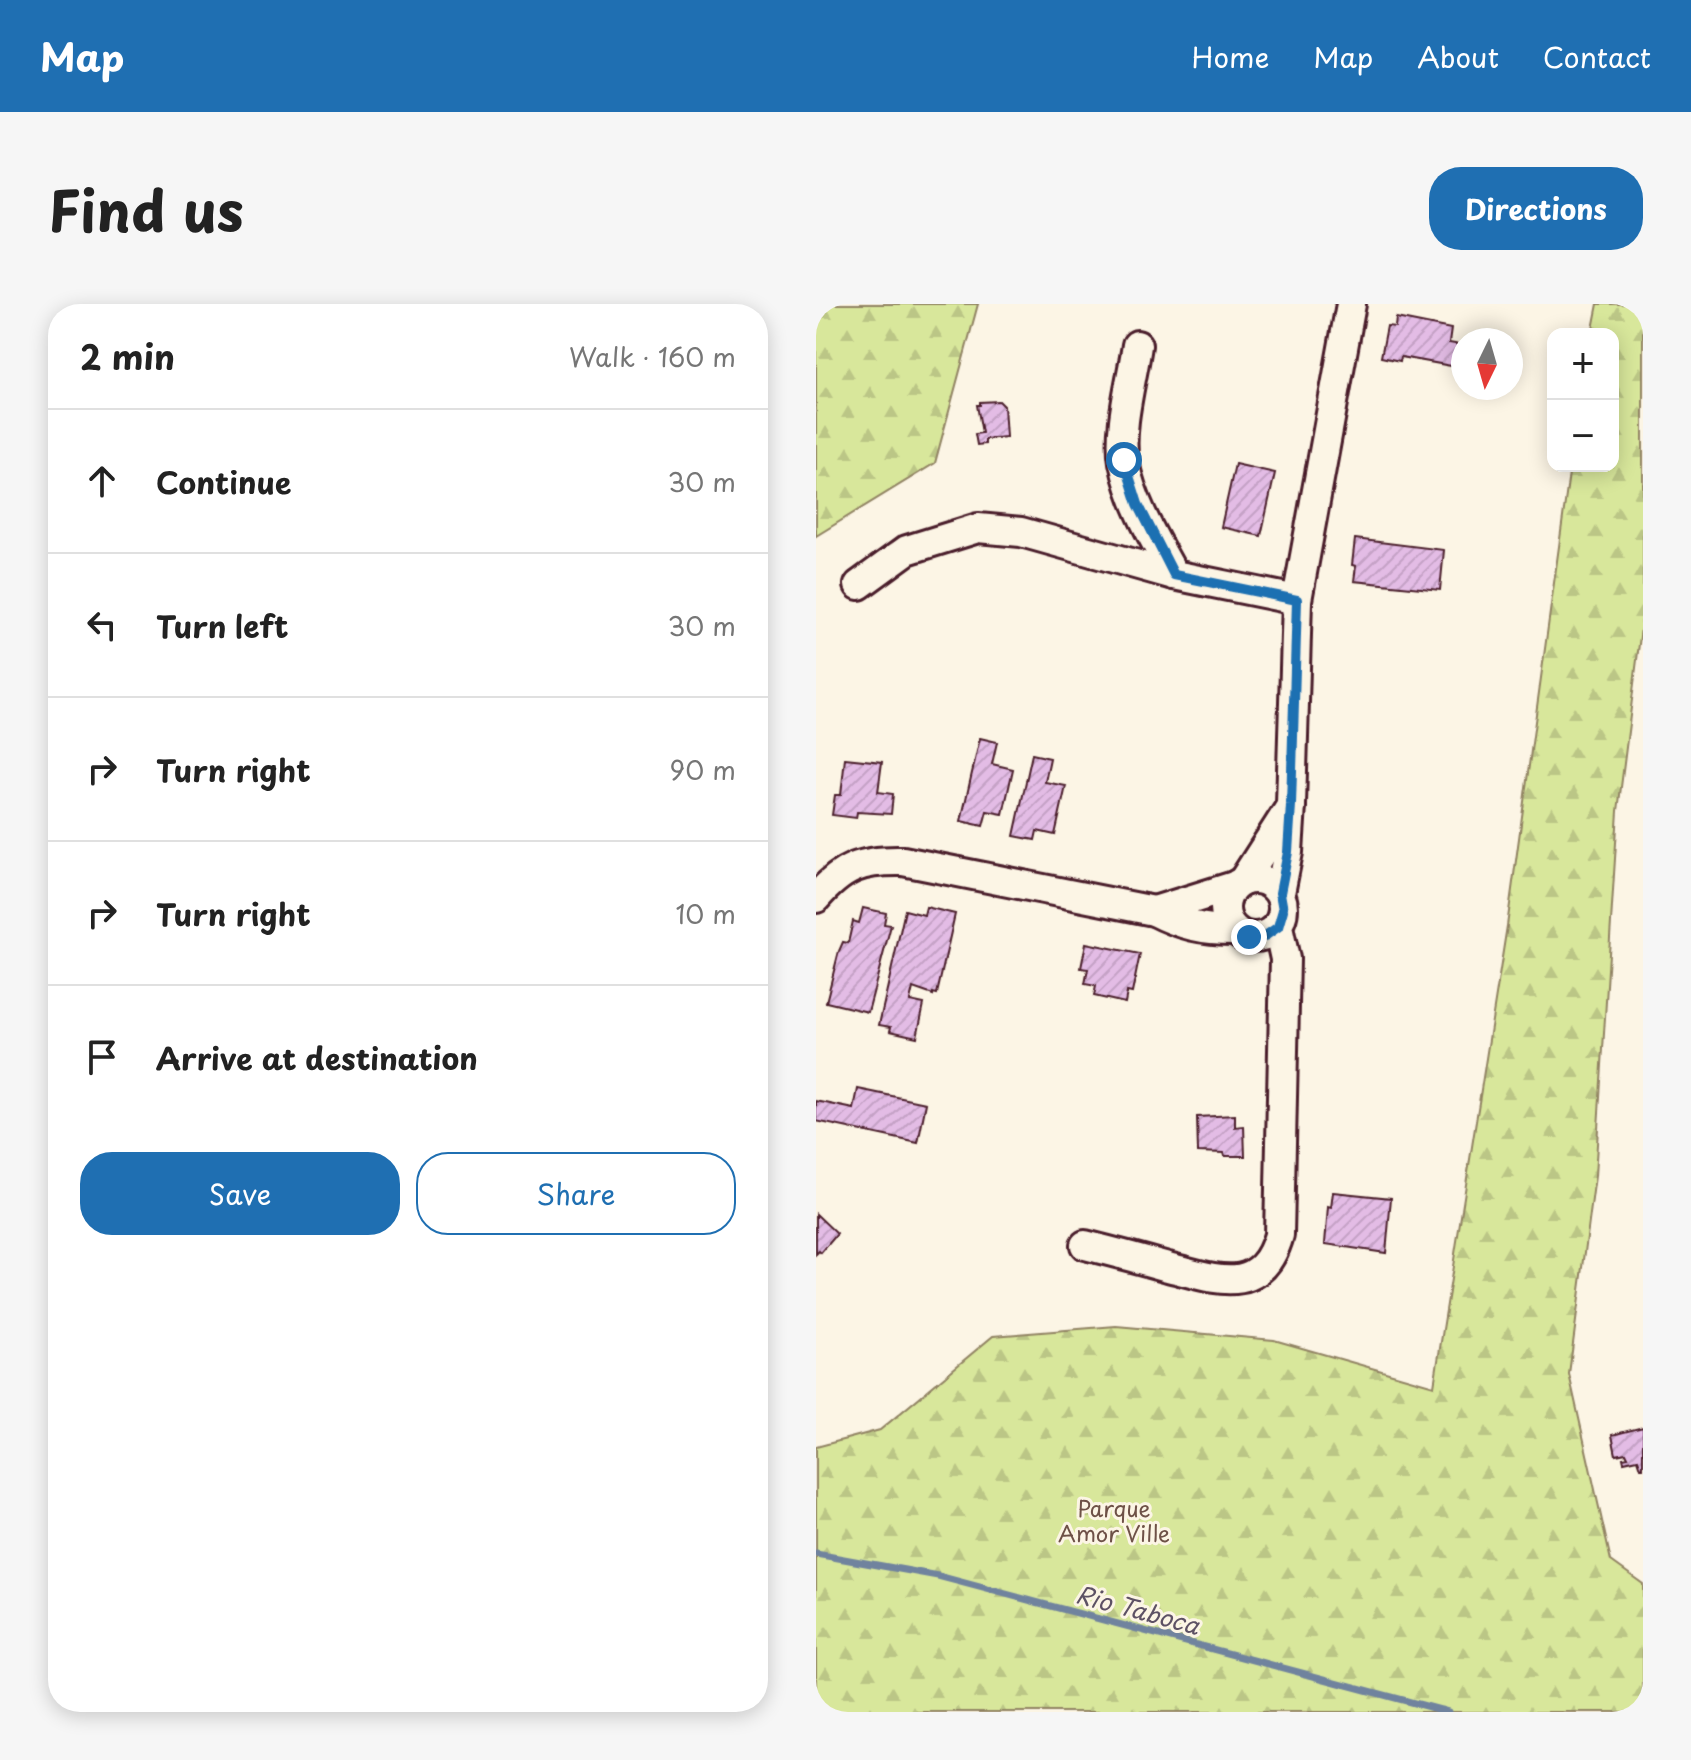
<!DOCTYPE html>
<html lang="en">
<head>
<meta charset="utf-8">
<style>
  body { margin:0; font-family:"Playpen Sans",sans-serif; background:#f6f6f6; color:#222 }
  .controls { position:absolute; right:24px; top:24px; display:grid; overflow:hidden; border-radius:16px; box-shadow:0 4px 20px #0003 }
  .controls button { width:72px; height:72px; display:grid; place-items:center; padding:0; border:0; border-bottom:2px solid #e0e0e0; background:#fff; color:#222; font:40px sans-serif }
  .compass { position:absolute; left:635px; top:24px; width:72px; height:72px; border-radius:50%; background:#fff; box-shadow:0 4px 20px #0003; rotate:185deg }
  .stop { position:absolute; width:24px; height:24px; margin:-18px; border:6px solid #1f6fb2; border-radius:50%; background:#fff }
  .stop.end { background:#1f6fb2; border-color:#fff; box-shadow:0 2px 8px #0008 }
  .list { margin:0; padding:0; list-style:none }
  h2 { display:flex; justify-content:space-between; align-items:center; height:104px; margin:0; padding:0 32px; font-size:34px }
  h2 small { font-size:26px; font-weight:400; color:#767676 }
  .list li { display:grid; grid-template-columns:52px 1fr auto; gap:24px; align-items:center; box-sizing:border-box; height:144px; padding:0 32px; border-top:2px solid #e0e0e0 }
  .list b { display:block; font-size:30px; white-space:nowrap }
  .list em { font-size:26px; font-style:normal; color:#767676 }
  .actions { display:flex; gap:16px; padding:24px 32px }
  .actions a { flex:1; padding:18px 0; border:2px solid #1f6fb2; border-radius:32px; text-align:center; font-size:28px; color:#1f6fb2 }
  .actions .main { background:#1f6fb2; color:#fff }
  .icon { flex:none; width:44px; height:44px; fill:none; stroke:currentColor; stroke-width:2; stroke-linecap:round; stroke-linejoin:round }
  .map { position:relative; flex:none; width:827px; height:1408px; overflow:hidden; border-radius:32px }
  header { display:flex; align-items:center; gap:48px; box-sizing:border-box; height:112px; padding:0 40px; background:#1f6fb2; color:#fff }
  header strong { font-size:38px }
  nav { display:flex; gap:44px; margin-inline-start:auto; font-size:28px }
  .intro { display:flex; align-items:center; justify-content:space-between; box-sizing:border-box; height:192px; padding:0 48px }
  h1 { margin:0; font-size:56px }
  .button { padding:20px 36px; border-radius:32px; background:#1f6fb2; color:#fff; font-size:28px; font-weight:700 }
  main { display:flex; gap:48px; padding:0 48px }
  aside { flex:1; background:#fff; border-radius:32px; box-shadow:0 4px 20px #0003 }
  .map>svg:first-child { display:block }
  .forest { fill:url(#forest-firs); stroke:#918363; stroke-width:2 }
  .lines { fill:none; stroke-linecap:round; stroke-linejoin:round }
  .stream { stroke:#70839e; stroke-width:7 }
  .building { fill:url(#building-hatch); stroke:#4a1f2b; stroke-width:2 }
  .minor-casing { stroke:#4a1f2b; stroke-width:34 }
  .minor { stroke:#fcf5e5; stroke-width:28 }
  .route { stroke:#1f6fb2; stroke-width:10 }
  .labels { text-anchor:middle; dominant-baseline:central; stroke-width:6; stroke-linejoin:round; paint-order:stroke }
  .park-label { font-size:22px; fill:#6e5147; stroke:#fcf5e5 }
  .water-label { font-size:24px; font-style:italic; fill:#5d5164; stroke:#fcf5e5 }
</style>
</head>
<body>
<header>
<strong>Map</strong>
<nav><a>Home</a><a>Map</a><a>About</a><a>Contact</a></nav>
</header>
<div class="intro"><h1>Find us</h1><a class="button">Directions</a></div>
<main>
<aside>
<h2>2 min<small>Walk · 160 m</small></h2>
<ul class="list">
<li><svg class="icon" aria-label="ahead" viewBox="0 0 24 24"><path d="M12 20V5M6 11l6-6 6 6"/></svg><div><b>Continue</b></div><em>30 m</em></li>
<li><svg class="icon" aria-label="left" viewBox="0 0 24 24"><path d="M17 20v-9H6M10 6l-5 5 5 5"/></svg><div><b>Turn left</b></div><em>30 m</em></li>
<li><svg class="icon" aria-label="right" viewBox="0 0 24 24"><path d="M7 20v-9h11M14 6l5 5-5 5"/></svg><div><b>Turn right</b></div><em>90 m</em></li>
<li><svg class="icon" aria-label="right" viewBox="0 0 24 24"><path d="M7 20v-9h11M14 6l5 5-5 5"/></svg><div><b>Turn right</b></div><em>10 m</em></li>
<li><svg class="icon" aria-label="arrive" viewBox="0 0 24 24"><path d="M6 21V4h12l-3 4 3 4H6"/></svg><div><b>Arrive at destination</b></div></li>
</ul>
<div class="actions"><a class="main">Save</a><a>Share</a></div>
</aside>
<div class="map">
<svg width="827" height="1408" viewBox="0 0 827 1408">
  <defs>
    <pattern id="forest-firs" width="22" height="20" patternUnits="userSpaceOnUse" patternTransform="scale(2)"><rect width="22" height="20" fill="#d8e79b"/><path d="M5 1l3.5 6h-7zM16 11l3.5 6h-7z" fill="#bbc686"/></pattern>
    <pattern id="building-hatch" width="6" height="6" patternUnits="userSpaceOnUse" patternTransform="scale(2)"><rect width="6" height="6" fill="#e3bce5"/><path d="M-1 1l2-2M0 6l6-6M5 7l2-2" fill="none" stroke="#c4a1c5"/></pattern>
  </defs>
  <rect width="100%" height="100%" fill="#fcf5e5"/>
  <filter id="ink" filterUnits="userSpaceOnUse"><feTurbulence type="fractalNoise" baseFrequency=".0125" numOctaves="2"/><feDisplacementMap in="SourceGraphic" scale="16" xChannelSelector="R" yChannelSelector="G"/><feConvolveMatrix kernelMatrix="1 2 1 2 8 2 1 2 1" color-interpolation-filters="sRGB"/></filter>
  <g filter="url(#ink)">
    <g class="forest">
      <polygon points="0,0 162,0 119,159 0,232"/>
      <polygon points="782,0 827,0 827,308 802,507 779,872 753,1070 795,1257 827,1280 827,1408 0,1408 0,1143 64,1126 177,1032 300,1022 458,1036 618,1082 691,622 754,162 797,162 797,30 776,30"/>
    </g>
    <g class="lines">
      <polyline class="stream" points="0,1250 122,1272 632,1408"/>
    </g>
    <g class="building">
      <polygon points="580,14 635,25 633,39 645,41 641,63 585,53 584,57 565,53 571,22 579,23"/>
      <polygon points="183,97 188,102 190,133 169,135 169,140 161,141 159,130 166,129 161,101 164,101 164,98"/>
      <polygon points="419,160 459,169 445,232 405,223"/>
      <polygon points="539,235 628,246 624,286 538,277 540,262 536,261"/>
      <polygon points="164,434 181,438 176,460 197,465 187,510 171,507 167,522 145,517"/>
      <polygon points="216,450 234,454 229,478 250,482 239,531 221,527 219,536 198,532"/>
      <polygon points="29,454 66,458 62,488 77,490 75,510 41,508 40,514 16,511 19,491 25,491"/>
      <polygon points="110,603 139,610 121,690 117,689 117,691 97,684 94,697 108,700 101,733 74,727 75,723 63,721 89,606 108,611"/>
      <polygon points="47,604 70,609 68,620 75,621 52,708 10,698 23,647 27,638 32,639 37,617 43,619"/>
      <polygon points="270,639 324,650 316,689 311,688 309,699 278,692 280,682 269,680 272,665 265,664"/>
      <polygon points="42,785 110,799 102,839 0,817 0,797 38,805"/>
      <polygon points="419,811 419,823 428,822 429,852 409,852 408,849 382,848 381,813"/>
      <polygon points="517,888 575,894 570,949 509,940 512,903 515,904"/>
      <polygon points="0,910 21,930 5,949 3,947 0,950"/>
      <polygon points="827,1123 827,1164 825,1164 822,1155 808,1158 807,1154 812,1153 810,1149 800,1151 796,1131"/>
    </g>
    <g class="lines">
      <defs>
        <g id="minor">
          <path d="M321 41C316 76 302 124 308 158 316 199 338 235 358 271"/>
          <polyline points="43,281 91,246 162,224 205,228 358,271 481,296"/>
          <circle cx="438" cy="604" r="29"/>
          <polyline points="427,577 475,502"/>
          <polyline points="464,589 472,548 475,501 481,296 535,0"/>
          <path d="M0 594C27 563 45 556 87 557L338 607C365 621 387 626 418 626"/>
          <polyline points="338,607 418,582"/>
          <path d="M269 941C297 948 324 955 352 963 400 975 445 994 463 931L469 655 462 623"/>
        </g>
      </defs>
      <use href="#minor" class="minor-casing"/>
      <use href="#minor" class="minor"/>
    </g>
  </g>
  <g class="lines" filter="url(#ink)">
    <polyline class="route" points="308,156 322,200 358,271 481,296 475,501 472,548 464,589 467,606 462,623 449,632 433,633"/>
  </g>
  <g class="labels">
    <g class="park-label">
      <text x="298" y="1203">Parque<tspan x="298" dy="25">Amor Ville</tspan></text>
    </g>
    <g class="water-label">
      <text transform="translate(322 1305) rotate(15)">Rio Taboca</text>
    </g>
  </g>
</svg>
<div class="controls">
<button>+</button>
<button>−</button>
</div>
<svg class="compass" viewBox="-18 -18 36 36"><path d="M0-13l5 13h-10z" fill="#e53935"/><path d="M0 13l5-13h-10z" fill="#767676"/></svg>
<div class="stop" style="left:308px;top:156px"></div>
<div class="stop end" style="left:433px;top:633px"></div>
</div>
</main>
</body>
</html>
